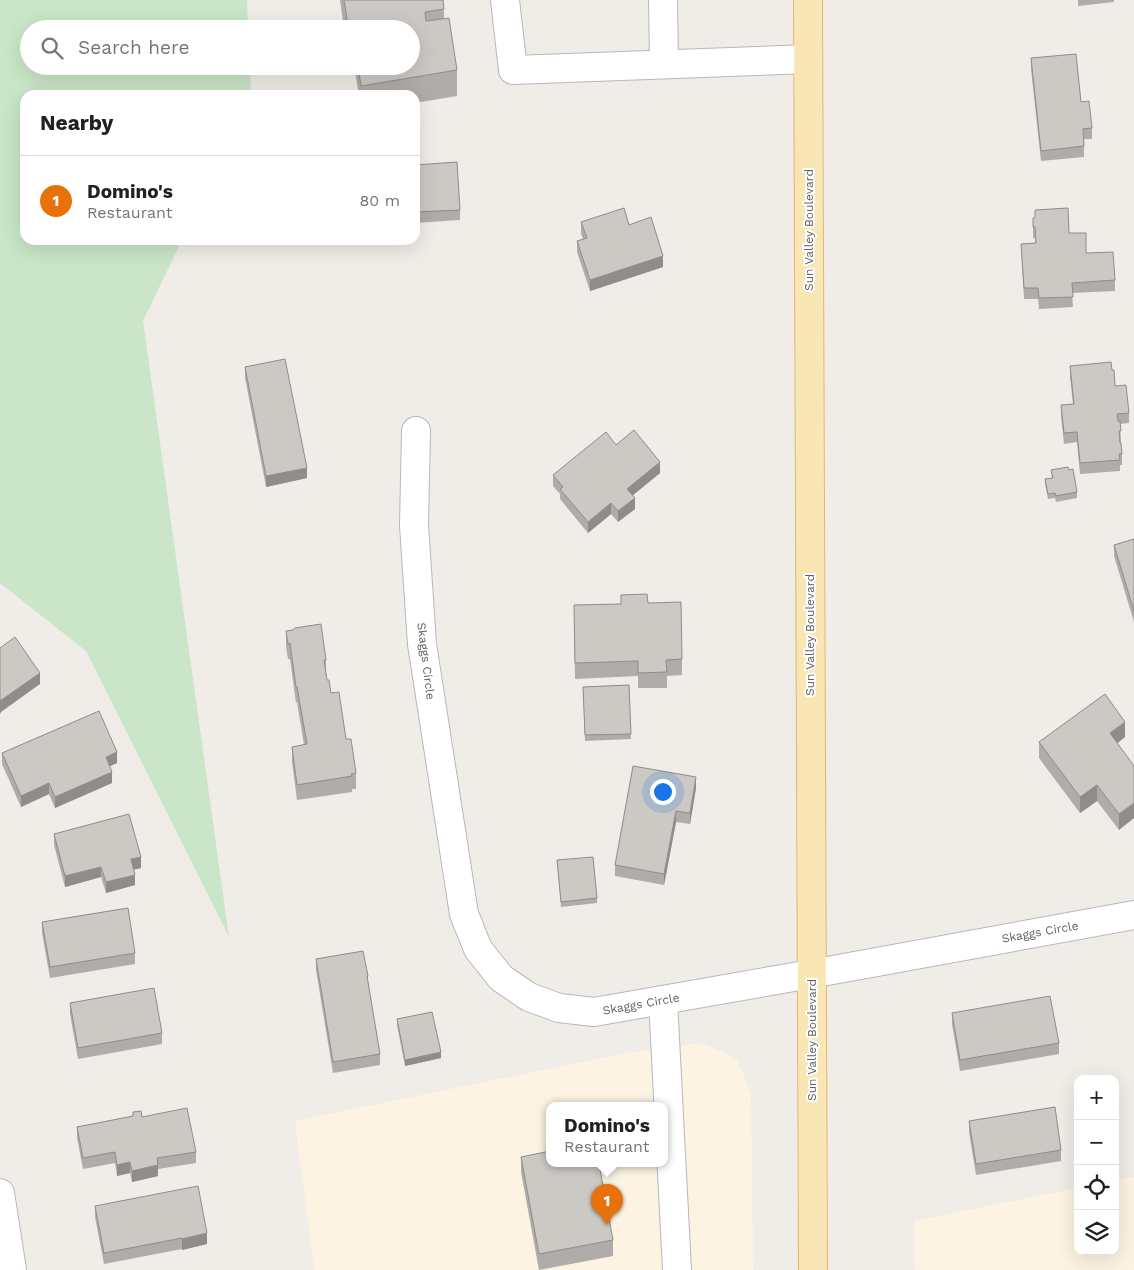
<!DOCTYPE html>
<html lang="en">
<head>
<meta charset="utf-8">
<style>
  body { margin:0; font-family:"Work Sans",sans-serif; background:#f2f2f2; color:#202124 }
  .controls { position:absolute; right:15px; bottom:15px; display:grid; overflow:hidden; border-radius:10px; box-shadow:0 5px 20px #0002 }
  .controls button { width:45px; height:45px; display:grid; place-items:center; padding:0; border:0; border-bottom:1px solid #e0e0e0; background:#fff; color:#202124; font:25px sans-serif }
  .you { position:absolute; left:662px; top:791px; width:18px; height:18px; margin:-12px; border:4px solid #fff; border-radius:50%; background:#1a73e8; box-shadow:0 0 0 8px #1a73e833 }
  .badge { display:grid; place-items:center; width:32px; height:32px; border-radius:50%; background:#b45309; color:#fff; font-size:16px; font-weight:700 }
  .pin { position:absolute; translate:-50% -41px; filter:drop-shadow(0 1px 2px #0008) }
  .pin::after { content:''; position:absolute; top:26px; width:18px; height:15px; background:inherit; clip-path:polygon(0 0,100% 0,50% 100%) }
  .popup { position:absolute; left:546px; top:1102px; width:122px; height:65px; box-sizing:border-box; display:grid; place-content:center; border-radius:10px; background:#fff; filter:drop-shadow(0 1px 4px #0005); font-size:16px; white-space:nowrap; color:#757577 }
  .popup b { font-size:19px; color:#202124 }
  .popup::after { content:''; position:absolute; left:50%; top:100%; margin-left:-10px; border:10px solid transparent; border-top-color:#fff }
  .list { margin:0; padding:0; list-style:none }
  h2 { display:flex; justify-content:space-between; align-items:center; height:65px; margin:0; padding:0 20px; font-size:21px }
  h2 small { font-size:16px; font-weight:400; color:#757577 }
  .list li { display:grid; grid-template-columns:32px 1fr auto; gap:15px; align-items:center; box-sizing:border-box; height:90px; padding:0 20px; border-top:1px solid #e0e0e0 }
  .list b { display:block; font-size:19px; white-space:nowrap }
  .list p { margin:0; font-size:16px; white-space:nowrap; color:#757577 }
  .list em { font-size:16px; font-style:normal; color:#757577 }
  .icon { flex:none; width:28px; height:28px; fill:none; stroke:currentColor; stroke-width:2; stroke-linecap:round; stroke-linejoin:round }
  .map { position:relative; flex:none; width:1134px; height:1270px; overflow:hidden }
  .search { position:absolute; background:#fff; box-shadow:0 5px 20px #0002; left:20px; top:20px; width:400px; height:55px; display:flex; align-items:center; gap:12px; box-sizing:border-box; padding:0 18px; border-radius:28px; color:#757577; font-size:19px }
  .panel { position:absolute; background:#fff; box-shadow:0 5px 20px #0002; left:20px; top:90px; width:400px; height:155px; border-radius:15px }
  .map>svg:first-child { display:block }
  .commercial { fill:#fcf3e2; fill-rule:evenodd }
  .green { fill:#cae5c7 }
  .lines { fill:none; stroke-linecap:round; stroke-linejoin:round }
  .minor-casing { stroke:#b5b8bb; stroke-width:30 }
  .major-casing { stroke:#e6b66b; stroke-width:30 }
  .minor { stroke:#fff; stroke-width:28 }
  .major { stroke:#f9e6b5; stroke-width:28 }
  .wall { fill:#afaca9 }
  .shaded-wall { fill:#8f8c89 }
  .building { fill:#ccc8c4; stroke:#8f8c89 }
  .labels { text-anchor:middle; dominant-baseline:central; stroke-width:4; stroke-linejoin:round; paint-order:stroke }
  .street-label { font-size:12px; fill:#5f6367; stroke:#fff }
</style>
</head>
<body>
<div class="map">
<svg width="1134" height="1270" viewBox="0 0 1134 1270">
  <rect width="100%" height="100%" fill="#f0ede8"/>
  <g class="commercial">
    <path d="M703 1043 737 1059 751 1094 753 1270H314L295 1121 626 1053ZM550 1106H664V1164H550Z"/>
    <polygon points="1134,1177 1134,1270 915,1270 914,1221 1078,1188 1078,1251 1115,1251 1115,1180"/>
  </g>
  <polygon class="green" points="0,0 247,0 248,29 29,29 29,66 250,66 251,95 25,95 25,240 182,240 143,321 229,937 86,651 0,583"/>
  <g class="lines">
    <defs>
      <g id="minor">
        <polyline points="505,0 513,70 808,59"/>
        <polyline points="663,0 664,64"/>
        <polyline points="416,431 414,525 422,644 464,914 478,949 501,978 529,997 559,1008 594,1012 811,974 1134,915"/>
        <polyline points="663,1000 677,1270"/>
        <polyline points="0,1193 12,1270"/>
      </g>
      <polyline id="major" points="808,0 813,1270"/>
    </defs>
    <use href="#minor" class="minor-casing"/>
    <use href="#major" class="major-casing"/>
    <use href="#minor" class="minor"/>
    <use href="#major" class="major"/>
  </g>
  <g class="wall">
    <polygon points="340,0 443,0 444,9 444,18 457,70 457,96 415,103 415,95 359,95 354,66 411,66 411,29 344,29"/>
    <polygon points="1078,0 1114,0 1114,2 1078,6"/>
    <polygon points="1031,58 1092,128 1092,139 1084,139 1084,157 1041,161 1031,69"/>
    <polygon points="415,165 460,210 460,220 415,223"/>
    <polygon points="1033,218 1069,233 1086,253 1115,280 1115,291 1072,293 1073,307 1039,309 1038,299 1024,299 1021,244 1035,243 1035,238 1033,238"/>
    <polygon points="581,222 629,225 663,267 590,291 577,252 577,241 583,239 581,233"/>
    <polygon points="1070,366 1112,370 1115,386 1129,413 1129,423 1120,424 1121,442 1119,442 1122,454 1122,465 1120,465 1120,471 1080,474 1077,442 1064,444 1061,416 1061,405 1073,404 1070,377"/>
    <polygon points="245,367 307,478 266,487 245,378"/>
    <polygon points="616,445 660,473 633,495 635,509 618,522 611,514 588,533 560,499 560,494 553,486 553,475"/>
    <polygon points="1051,470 1077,492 1077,498 1056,502 1055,498 1048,499 1045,484 1045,479 1052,478"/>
    <polygon points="1134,539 1134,622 1114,556 1114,545"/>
    <polygon points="621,595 648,603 682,659 682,675 667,676 667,688 638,688 638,676 575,679 574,621 621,604"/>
    <polygon points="286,631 326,660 326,672 327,680 356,773 356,789 352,789 352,792 297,800 292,762 292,747 304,745 297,702 296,703 290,659 288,659 286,647"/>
    <polygon points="629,685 631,739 585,741 583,687"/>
    <polygon points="1125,737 1117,743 1134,766 1119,830 1097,801 1080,813 1039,758 1039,742"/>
    <polygon points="2,753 117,763 110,766 112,783 55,808 49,794 21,807 2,764"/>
    <polygon points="696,788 690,824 676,822 664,885 615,876 615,865"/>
    <polygon points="54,834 141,868 133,870 135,885 106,893 101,877 65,887 54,845"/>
    <polygon points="557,860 597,898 597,903 561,907"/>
    <polygon points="42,922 135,953 135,964 50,978 42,933"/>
    <polygon points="316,959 368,976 368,985 380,1054 380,1065 333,1073 316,970"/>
    <polygon points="70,1003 162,1033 162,1044 78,1059 70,1014"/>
    <polygon points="952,1013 1059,1043 1059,1054 960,1071 952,1024"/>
    <polygon points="397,1019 441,1058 405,1066 397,1025"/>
    <polygon points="133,1112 142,1117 196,1152 196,1163 158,1169 158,1176 132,1182 130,1173 117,1176 115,1163 83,1169 77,1138 77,1127 133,1116"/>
    <polygon points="969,1121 1061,1150 1061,1161 976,1175 969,1132"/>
    <polygon points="521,1157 613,1240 613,1256 539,1270 521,1172"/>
    <polygon points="95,1206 207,1244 182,1250 182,1249 104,1264 95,1217"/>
  </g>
  <g class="shaded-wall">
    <polygon points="663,256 663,267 590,291 590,280"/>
    <polygon points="660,462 660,473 627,500 627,489"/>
    <polygon points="307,468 307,478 266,487 266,476"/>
    <polygon points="635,498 635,509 618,522 618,511"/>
    <polygon points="611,503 611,514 588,533 588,522"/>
    <polygon points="40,673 40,684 1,712 0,714 0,701"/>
    <polygon points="1125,722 1125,737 1110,749 1110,733"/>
    <polygon points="117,752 117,763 106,768 106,757"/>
    <polygon points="112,772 112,783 55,808 55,797"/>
    <polygon points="696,777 696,788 690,824 690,813"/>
    <polygon points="49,783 49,794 21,807 21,796"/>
    <polygon points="1097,785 1097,801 1080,813 1080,797"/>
    <polygon points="1134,803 1134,818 1119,830 1119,814"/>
    <polygon points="676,811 676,822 664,885 664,874"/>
    <polygon points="141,857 141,868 131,870 131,859"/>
    <polygon points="101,867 101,877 65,887 65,876"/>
    <polygon points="135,875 135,885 106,893 106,882"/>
    <polygon points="441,1052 441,1058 405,1066 405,1060"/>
    <polygon points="130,1162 130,1173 117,1176 117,1165"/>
    <polygon points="158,1165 158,1176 132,1182 132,1171"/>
    <polygon points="207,1233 207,1244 182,1250 182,1239"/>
  </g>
  <g class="building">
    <polygon points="344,0 443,0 444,9 425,12 426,21 449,18 457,70 361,86 358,66 411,66 411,29 362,29 361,23 348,25"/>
    <polygon points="1076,54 1081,102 1089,101 1092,128 1083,129 1084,146 1041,151 1031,58"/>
    <polygon points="457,162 460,210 415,212 415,165"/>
    <polygon points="624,208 629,225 651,217 663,256 590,280 577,241 587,238 581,222"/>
    <polygon points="1068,208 1069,233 1086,233 1086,253 1113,252 1115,280 1072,283 1073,297 1039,298 1038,288 1024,288 1021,244 1036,243 1035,227 1033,227 1033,218 1035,217 1035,210"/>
    <polygon points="285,359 307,468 266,476 245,367"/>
    <polygon points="1111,362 1112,370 1114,370 1115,386 1126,385 1129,413 1117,414 1118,421 1120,421 1121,431 1119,431 1120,443 1121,443 1122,454 1119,454 1120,460 1080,463 1077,432 1064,433 1061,405 1074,404 1070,366"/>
    <polygon points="634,430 660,462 627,489 635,498 618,511 611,503 588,522 560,489 563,487 553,475 606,432 616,445"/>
    <polygon points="1068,467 1069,470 1073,469 1077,492 1056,496 1055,493 1048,494 1045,479 1053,478 1051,470"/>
    <polygon points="1134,539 1134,611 1114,545"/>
    <polygon points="647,594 648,603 681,602 682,659 666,660 667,672 638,673 638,661 575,663 574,605 621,604 621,595"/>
    <polygon points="321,624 326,660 324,660 327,680 329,680 331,693 339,692 346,739 351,739 356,773 351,774 352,776 297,785 292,747 307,744 297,687 296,687 290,643 288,644 286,631 293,630 295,628"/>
    <polygon points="15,637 40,673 0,701 0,648"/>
    <polygon points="629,685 631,734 585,735 583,687"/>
    <polygon points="1105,694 1125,722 1110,733 1134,766 1134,803 1119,814 1097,785 1080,797 1039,742"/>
    <polygon points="99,711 117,752 106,757 112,772 55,797 49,783 21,796 2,753"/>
    <polygon points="633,766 696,777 690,813 676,811 664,874 615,865"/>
    <polygon points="129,814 141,857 131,859 135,875 106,882 101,867 65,876 54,834"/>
    <polygon points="593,857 597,898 561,902 557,860"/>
    <polygon points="128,908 135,953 50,967 42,922"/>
    <polygon points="363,951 368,976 367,976 380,1054 333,1062 316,959"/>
    <polygon points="154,988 162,1033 78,1048 70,1003"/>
    <polygon points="1050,996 1059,1043 960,1060 952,1013"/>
    <polygon points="432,1012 441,1052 405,1060 397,1019"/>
    <polygon points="1055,1107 1061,1150 976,1164 969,1121"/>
    <polygon points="187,1108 196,1152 157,1158 158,1165 132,1171 130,1162 117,1165 115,1152 83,1158 77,1127 133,1116 133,1112 141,1111 142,1117"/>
    <polygon points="550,1151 550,1164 599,1164 613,1240 539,1254 521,1157"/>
    <polygon points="198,1186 207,1233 182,1239 182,1238 104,1253 95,1206"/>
  </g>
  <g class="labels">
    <g class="street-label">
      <text transform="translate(809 230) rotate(-90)">Sun Valley Boulevard</text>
      <text transform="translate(810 635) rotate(-90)">Sun Valley Boulevard</text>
      <text transform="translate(426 661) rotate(83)">Skaggs Circle</text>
      <text transform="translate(1040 932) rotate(-10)">Skaggs Circle</text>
      <text transform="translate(641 1004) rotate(-10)">Skaggs Circle</text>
      <text transform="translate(812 1040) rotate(-90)">Sun Valley Boulevard</text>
    </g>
  </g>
</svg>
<div class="controls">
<button>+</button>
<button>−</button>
<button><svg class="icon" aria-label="locate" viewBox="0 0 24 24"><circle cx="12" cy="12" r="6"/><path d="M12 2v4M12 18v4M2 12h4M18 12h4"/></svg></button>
<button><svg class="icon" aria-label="layers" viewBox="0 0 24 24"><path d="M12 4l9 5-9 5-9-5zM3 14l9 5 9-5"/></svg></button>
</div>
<div class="you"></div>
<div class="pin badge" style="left:607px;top:1225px;background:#e8710a">1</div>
<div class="popup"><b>Domino's</b>Restaurant</div>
<div class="search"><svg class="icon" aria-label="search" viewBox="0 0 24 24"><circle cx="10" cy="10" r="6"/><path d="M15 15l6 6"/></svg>Search here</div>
<section class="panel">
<h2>Nearby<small></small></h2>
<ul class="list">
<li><span class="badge" style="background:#e8710a">1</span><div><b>Domino's</b><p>Restaurant</p></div><em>80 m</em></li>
</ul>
</section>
</div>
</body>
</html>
